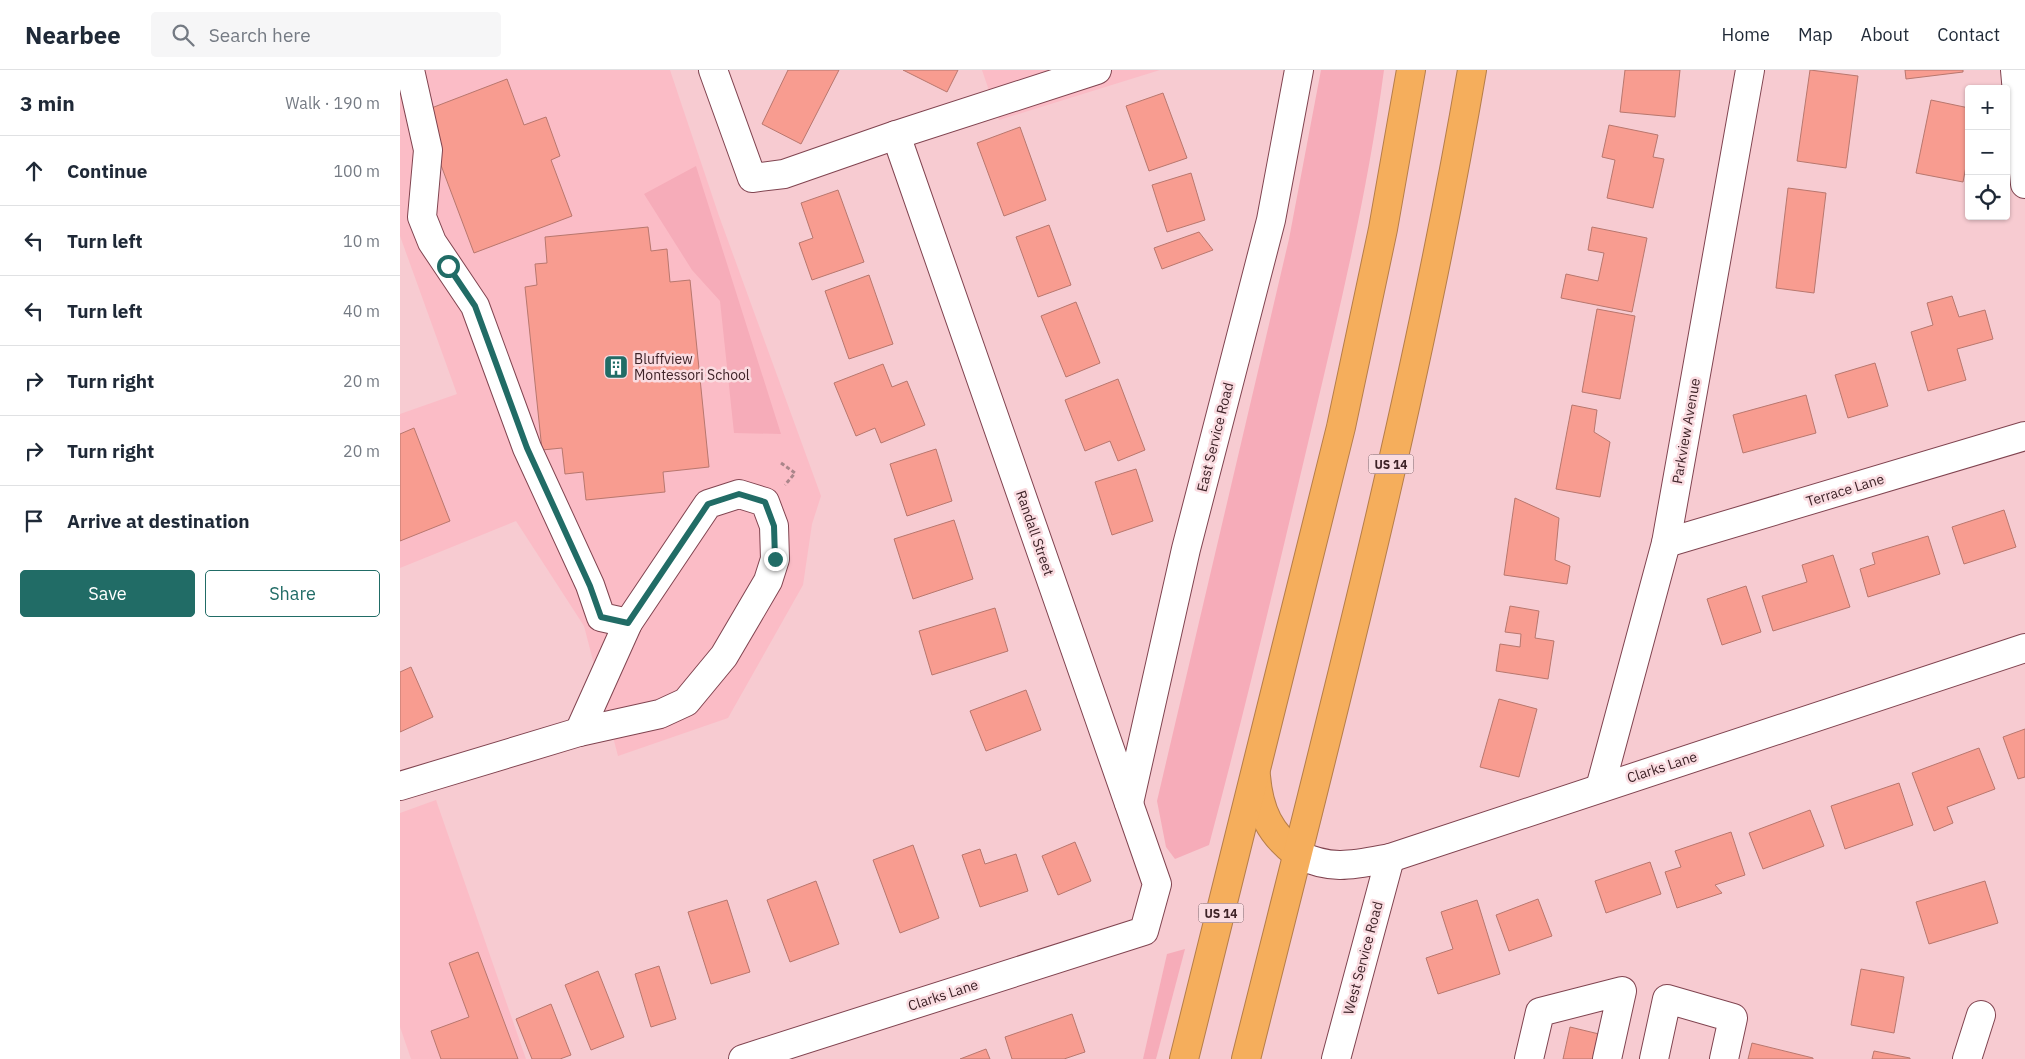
<!DOCTYPE html>
<html lang="en">
<head>
<meta charset="utf-8">
<style>
  body { margin:0; font-family:"IBM Plex Sans",sans-serif; background:#f6f6f7; color:#1f2937 }
  .controls { position:absolute; right:15px; top:15px; display:grid; overflow:hidden; border-radius:5px; box-shadow:0 1px 4px #0004 }
  .controls button { width:45px; height:45px; display:grid; place-items:center; padding:0; border:0; border-bottom:1px solid #e0e1e3; background:#fff; color:#1f2937; font:25px sans-serif }
  .stop { position:absolute; width:15px; height:15px; margin:-11px; border:4px solid #216c66; border-radius:50%; background:#fff }
  .stop.end { background:#216c66; border-color:#fff; box-shadow:0 1px 5px #0008 }
  .list { margin:0; padding:0; list-style:none }
  h2 { display:flex; justify-content:space-between; align-items:center; height:65px; margin:0; padding:0 20px; font-size:21px }
  h2 small { font-size:16px; font-weight:400; color:#747a83 }
  .list li { display:grid; grid-template-columns:32px 1fr auto; gap:15px; align-items:center; box-sizing:border-box; height:70px; padding:0 20px; border-top:1px solid #e0e1e3 }
  .list b { display:block; font-size:19px; white-space:nowrap }
  .list em { font-size:16px; font-style:normal; color:#747a83 }
  .actions { display:flex; gap:10px; padding:15px 20px }
  .actions a { flex:1; padding:11px 0; border:1px solid #216c66; border-radius:5px; text-align:center; font-size:18px; color:#216c66 }
  .actions .main { background:#216c66; color:#fff }
  .icon { flex:none; width:28px; height:28px; fill:none; stroke:currentColor; stroke-width:2; stroke-linecap:round; stroke-linejoin:round }
  .map { position:relative; flex:none; width:1625px; height:989px; overflow:hidden }
  header { display:flex; align-items:center; gap:30px; box-sizing:border-box; height:70px; padding:0 25px; background:#fff; border-bottom:1px solid #e0e1e3 }
  header strong { font-size:24px }
  nav { display:flex; gap:28px; margin-inline-start:auto; font-size:18px }
  .search { width:350px; height:45px; background:#f6f6f7; display:flex; align-items:center; gap:12px; box-sizing:border-box; padding:0 18px; border-radius:5px; color:#747a83; font-size:19px }
  main { display:flex }
  aside { flex:1; background:#fff }
  .map>svg:first-child { display:block }
  .built { fill:#fbbcc6 }
  .green { fill:#f6acb9 }
  .building { fill:#f89c90; stroke:#b8776e }
  .lines { fill:none; stroke-linecap:round; stroke-linejoin:round }
  .minor-casing { stroke:#804450; stroke-width:30 }
  .highway-casing { stroke:#b57d4a; stroke-width:30 }
  .path { stroke:#aa858a; stroke-width:3; stroke-dasharray:4 2.5; stroke-linecap:butt }
  .minor { stroke:#fff; stroke-width:28 }
  .highway { stroke:#f5ae5c; stroke-width:28 }
  .route { stroke:#216c66; stroke-width:6 }
  .labels { text-anchor:middle; dominant-baseline:central; stroke-width:5; stroke-linejoin:round; paint-order:stroke }
  .shield { fill:#fadce1; stroke:#765a60; stroke-width:1 }
  .shield-label { font-size:12px; font-weight:bold; fill:#3e2328 }
  .poi-label { font-size:14px; fill:#3e2328; stroke:#fadce1; text-anchor:start }
  .street-label { font-size:14px; fill:#3e2328; stroke:#fadce1 }
</style>
</head>
<body>
<header>
<strong>Nearbee</strong>
<div class="search"><svg class="icon" aria-label="search" viewBox="0 0 24 24"><circle cx="10" cy="10" r="6"/><path d="M15 15l6 6"/></svg>Search here</div>
<nav><a>Home</a><a>Map</a><a>About</a><a>Contact</a></nav>
</header>
<main>
<aside>
<h2>3 min<small>Walk · 190 m</small></h2>
<ul class="list">
<li><svg class="icon" aria-label="ahead" viewBox="0 0 24 24"><path d="M12 20V5M6 11l6-6 6 6"/></svg><div><b>Continue</b></div><em>100 m</em></li>
<li><svg class="icon" aria-label="left" viewBox="0 0 24 24"><path d="M17 20v-9H6M10 6l-5 5 5 5"/></svg><div><b>Turn left</b></div><em>10 m</em></li>
<li><svg class="icon" aria-label="left" viewBox="0 0 24 24"><path d="M17 20v-9H6M10 6l-5 5 5 5"/></svg><div><b>Turn left</b></div><em>40 m</em></li>
<li><svg class="icon" aria-label="right" viewBox="0 0 24 24"><path d="M7 20v-9h11M14 6l5 5-5 5"/></svg><div><b>Turn right</b></div><em>20 m</em></li>
<li><svg class="icon" aria-label="right" viewBox="0 0 24 24"><path d="M7 20v-9h11M14 6l5 5-5 5"/></svg><div><b>Turn right</b></div><em>20 m</em></li>
<li><svg class="icon" aria-label="arrive" viewBox="0 0 24 24"><path d="M6 21V4h12l-3 4 3 4H6"/></svg><div><b>Arrive at destination</b></div></li>
</ul>
<div class="actions"><a class="main">Save</a><a>Share</a></div>
</aside>
<div class="map">
<svg width="1625" height="989" viewBox="0 0 1625 989">
  <rect width="100%" height="100%" fill="#f7cbd1"/>
  <g class="built">
    <polygon points="0,0 270,0 319,146 421,426 412,454 403,515 328,648 218,686 184,556 116,451 0,498 0,344 57,324 0,166"/>
    <polygon points="582,0 760,0 599,50"/>
    <polygon points="36,730 126,989 11,989 0,957 0,743"/>
  </g>
  <g class="green">
    <path d="M921 0H984C968 120 940 238 912 356 879 496 846 636 809 775L775 789 766 777 757 731 889 169Z"/>
    <polygon points="296,96 381,364 334,363 320,231 292,200 244,124"/>
    <polygon points="785,879 756,989 743,989 767,884"/>
  </g>
  <g class="building">
    <polygon points="388,0 439,0 401,74 362,54"/>
    <polygon points="503,0 558,0 547,22"/>
    <polygon points="1225,0 1280,0 1275,47 1220,42"/>
    <polygon points="1410,0 1458,6 1446,98 1397,91"/>
    <polygon points="1505,0 1563,0 1563,2 1506,9"/>
    <polygon points="107,9 124,55 146,47 160,86 151,90 172,146 74,183 21,42"/>
    <polygon points="763,23 787,88 749,101 726,36"/>
    <polygon points="1531,30 1569,38 1569,81 1563,112 1516,103"/>
    <polygon points="1209,55 1258,65 1253,87 1264,89 1253,138 1207,128 1215,90 1202,87"/>
    <polygon points="620,57 646,130 604,146 577,73"/>
    <polygon points="791,103 805,150 767,162 752,115"/>
    <polygon points="1388,118 1426,123 1414,223 1376,218"/>
    <polygon points="438,120 464,192 412,210 399,173 413,168 401,133"/>
    <polygon points="649,155 671,215 638,227 616,167"/>
    <polygon points="248,157 251,181 267,179 270,212 290,210 309,397 263,402 265,422 186,430 183,402 165,404 162,378 142,380 125,217 137,215 135,194 147,193 145,167"/>
    <polygon points="1192,157 1247,168 1232,242 1161,228 1166,204 1198,211 1204,183 1188,180"/>
    <polygon points="799,162 813,180 762,199 754,178"/>
    <polygon points="469,205 493,274 449,289 425,221"/>
    <polygon points="1552,226 1559,247 1585,240 1593,269 1557,279 1566,310 1528,321 1511,262 1533,255 1527,233"/>
    <polygon points="676,232 700,293 666,307 641,246"/>
    <polygon points="1197,239 1235,246 1220,329 1182,322"/>
    <polygon points="1475,293 1488,336 1448,348 1435,305"/>
    <polygon points="483,294 492,317 507,311 525,355 481,373 475,358 456,366 434,313"/>
    <polygon points="718,309 745,380 718,391 710,371 685,381 665,330"/>
    <polygon points="1406,325 1416,363 1343,383 1333,345"/>
    <polygon points="1172,335 1197,340 1194,362 1210,372 1200,427 1156,419"/>
    <polygon points="14,358 50,451 0,471 0,364"/>
    <polygon points="536,379 552,431 507,446 490,394"/>
    <polygon points="736,399 753,451 712,465 695,412"/>
    <polygon points="1115,428 1159,448 1155,490 1170,496 1167,514 1104,505"/>
    <polygon points="1604,440 1616,477 1564,494 1552,457"/>
    <polygon points="554,450 573,509 513,529 494,469"/>
    <polygon points="1528,466 1540,504 1468,527 1460,499 1475,494 1472,483"/>
    <polygon points="1433,485 1450,537 1373,561 1362,526 1407,512 1402,495"/>
    <polygon points="1346,516 1361,562 1322,575 1307,529"/>
    <polygon points="1110,536 1139,541 1135,568 1154,571 1148,609 1096,601 1100,574 1120,577 1121,564 1105,562"/>
    <polygon points="595,538 608,581 532,605 519,561"/>
    <polygon points="11,597 33,647 0,662 0,602"/>
    <polygon points="626,620 641,660 586,681 570,641"/>
    <polygon points="1099,629 1137,639 1119,707 1080,697"/>
    <polygon points="1625,659 1625,707 1618,709 1603,667"/>
    <polygon points="1579,678 1595,719 1547,737 1553,753 1534,761 1512,703"/>
    <polygon points="1499,713 1513,755 1445,779 1431,736"/>
    <polygon points="1410,740 1424,776 1363,799 1349,763"/>
    <polygon points="1331,762 1345,805 1315,815 1322,823 1277,838 1265,802 1281,797 1275,781"/>
    <polygon points="675,772 691,811 658,825 642,786"/>
    <polygon points="513,775 539,848 500,863 473,790"/>
    <polygon points="580,779 585,794 616,784 628,821 580,837 562,785"/>
    <polygon points="1250,792 1261,824 1206,843 1195,811"/>
    <polygon points="416,811 439,874 390,892 367,830"/>
    <polygon points="1585,811 1598,853 1529,874 1516,832"/>
    <polygon points="1138,829 1152,866 1109,881 1096,845"/>
    <polygon points="327,830 350,902 311,914 288,842"/>
    <polygon points="1077,830 1100,904 1038,924 1026,888 1053,879 1041,842"/>
    <polygon points="78,882 118,989 41,989 31,961 69,947 49,893"/>
    <polygon points="259,896 276,949 251,957 235,904"/>
    <polygon points="1461,899 1504,907 1494,963 1451,955"/>
    <polygon points="198,901 224,967 191,980 165,915"/>
    <polygon points="151,934 171,985 160,989 132,989 116,949"/>
    <polygon points="672,944 685,982 664,989 612,989 605,967"/>
    <polygon points="1170,957 1199,964 1193,989 1163,989"/>
    <polygon points="1352,973 1413,988 1413,989 1348,989"/>
    <polygon points="586,979 590,989 560,989"/>
    <polygon points="1474,981 1510,988 1510,989 1472,989"/>
  </g>
  <g class="lines">
    <defs>
      <g id="minor">
        <polyline points="10,0 28,80 22,147 32,172 75,236 127,378 190,515 201,547 228,553"/>
        <polyline points="313,0 352,108 384,104 496,65 697,0"/>
        <polyline points="1615,0 1625,114"/>
        <polygon points="339,424 365,432 374,456 375,489 368,511 324,586 286,632 260,644 179,662 228,553 308,434"/>
        <polyline points="1266,473 1625,366"/>
        <polyline points="0,716 179,662"/>
        <polyline points="1200,718 1266,473 1350,0"/>
        <polyline points="729,733 786,479 871,150 899,0"/>
        <path d="M897 784C932 801 953 795 990 788L1625 578"/>
        <polyline points="343,989 744,861 757,814 496,65"/>
        <polyline points="936,989 990,788"/>
        <polyline points="1129,989 1140,942 1222,921 1207,989"/>
        <polyline points="1254,989 1267,929 1333,948 1324,989"/>
        <polyline points="1567,989 1581,945"/>
      </g>
      <g id="highway">
        <path d="M856 706C859 741 870 764 897 784"/>
        <polyline points="784,989 941,357 983,159 1011,0"/>
        <path d="M846 989C928 661 1015 333 1072 0"/>
      </g>
    </defs>
    <use href="#minor" class="minor-casing"/>
    <use href="#highway" class="highway-casing"/>
    <polyline class="path" points="381,393 395,403 385,415"/>
    <use href="#minor" class="minor"/>
    <use href="#highway" class="highway"/>
  </g>
  <g class="lines">
    <polyline class="route" points="48,196 75,236 127,378 190,516 201,547 228,553 308,434 339,424 365,432 374,456 375,489"/>
  </g>
  <defs>
    <symbol id="building-square" viewBox="-11 -11 22 22"><rect x="-9" y="-9" width="18" height="18" rx="4" fill="#216c66" stroke="#fadce1"/><path d="M-4-6H4V6H1V3H-1V6H-4ZM-2.5-4.3h1.7v1.8h-1.7ZM.8-4.3h1.7v1.8H.8ZM-2.5-1h1.7V.8h-1.7ZM.8-1h1.7V.8H.8Z" fill="#fff"/></symbol>
  </defs>
  <g fill-rule="evenodd">
    <use href="#building-square" x="202" y="283" width="28" height="28"/>
  </g>
  <g class="labels">
    <g class="shield">
      <rect x="968.5" y="384.5" width="45" height="19" rx="4"/>
      <rect x="798.5" y="833.5" width="45" height="19" rx="4"/>
    </g>
    <g class="shield-label">
      <text x="991" y="394">US 14</text>
      <text x="821" y="843">US 14</text>
    </g>
    <g class="poi-label">
      <text x="234" y="289">Bluffview<tspan x="234" dy="16">Montessori School</tspan></text>
    </g>
    <g class="street-label">
      <text transform="translate(1286 361) rotate(-80)">Parkview Avenue</text>
      <text transform="translate(815 367) rotate(-76)">East Service Road</text>
      <text transform="translate(1445 420) rotate(-17)">Terrace Lane</text>
      <text transform="translate(635 463) rotate(71)">Randall Street</text>
      <text transform="translate(1262 697) rotate(-18)">Clarks Lane</text>
      <text transform="translate(963 888) rotate(-75)">West Service Road</text>
      <text transform="translate(543 925) rotate(-18)">Clarks Lane</text>
    </g>
  </g>
</svg>
<div class="controls">
<button>+</button>
<button>−</button>
<button><svg class="icon" aria-label="locate" viewBox="0 0 24 24"><circle cx="12" cy="12" r="6"/><path d="M12 2v4M12 18v4M2 12h4M18 12h4"/></svg></button>
</div>
<div class="stop" style="left:48px;top:196px"></div>
<div class="stop end" style="left:375px;top:489px"></div>
</div>
</main>
</body>
</html>
